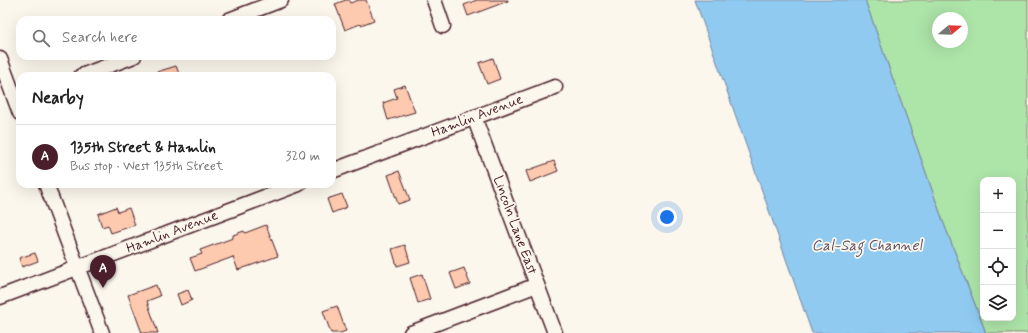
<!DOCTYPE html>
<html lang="en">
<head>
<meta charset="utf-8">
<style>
  body { margin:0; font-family:Mynerve,sans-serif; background:#f6f6f6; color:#222 }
  .controls { position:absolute; right:12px; bottom:12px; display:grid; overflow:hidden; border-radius:8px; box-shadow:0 4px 16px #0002 }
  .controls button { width:36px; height:36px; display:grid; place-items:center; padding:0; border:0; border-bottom:1px solid #e0e0e0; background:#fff; color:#222; font:20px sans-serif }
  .compass { position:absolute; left:932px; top:12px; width:36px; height:36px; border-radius:50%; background:#fff; box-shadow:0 4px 16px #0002; rotate:71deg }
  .you { position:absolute; left:667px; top:217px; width:14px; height:14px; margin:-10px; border:3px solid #fff; border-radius:50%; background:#1a73e8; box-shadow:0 0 0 6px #1a73e833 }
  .badge { display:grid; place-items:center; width:26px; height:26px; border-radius:50%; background:#4a1f2b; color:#fff; font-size:13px; font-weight:700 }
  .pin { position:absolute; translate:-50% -33px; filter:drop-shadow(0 1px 2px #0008) }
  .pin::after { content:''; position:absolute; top:21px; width:14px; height:12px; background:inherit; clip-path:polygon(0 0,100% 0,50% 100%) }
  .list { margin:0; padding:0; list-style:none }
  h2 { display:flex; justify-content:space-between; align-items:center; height:52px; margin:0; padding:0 16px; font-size:17px }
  h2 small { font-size:13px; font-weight:400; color:#767676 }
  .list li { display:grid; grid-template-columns:26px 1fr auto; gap:12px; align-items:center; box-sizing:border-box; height:64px; padding:0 16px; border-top:1px solid #e0e0e0 }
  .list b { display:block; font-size:15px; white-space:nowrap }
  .list p { margin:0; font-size:13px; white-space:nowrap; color:#767676 }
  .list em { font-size:13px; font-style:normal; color:#767676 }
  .icon { flex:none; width:22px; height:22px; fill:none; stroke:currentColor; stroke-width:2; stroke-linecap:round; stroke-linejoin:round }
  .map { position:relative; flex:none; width:1028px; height:333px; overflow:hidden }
  .search { position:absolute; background:#fff; box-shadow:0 4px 16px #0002; left:16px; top:16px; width:320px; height:44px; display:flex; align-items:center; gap:10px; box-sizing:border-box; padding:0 14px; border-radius:12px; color:#767676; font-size:15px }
  .panel { position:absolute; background:#fff; box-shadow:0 4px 16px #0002; left:16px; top:72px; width:320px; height:116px; border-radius:12px }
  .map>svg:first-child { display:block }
  .green { fill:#ade4a8; stroke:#7c826a; fill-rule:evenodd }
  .water { fill:#90caf0; stroke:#7486a1 }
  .building { fill:#fecaaf; stroke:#4a1f2b }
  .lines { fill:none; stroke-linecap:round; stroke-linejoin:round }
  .minor-casing { stroke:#4a1f2b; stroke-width:17 }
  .minor { stroke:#fbf7ec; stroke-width:14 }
  .labels { text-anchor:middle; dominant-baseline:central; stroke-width:3.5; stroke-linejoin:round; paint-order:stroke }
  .street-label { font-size:14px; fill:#4a1f2b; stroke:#fbf7ec }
  .water-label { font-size:15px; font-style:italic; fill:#5f5266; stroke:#fbf7ec }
</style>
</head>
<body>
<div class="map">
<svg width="1028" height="333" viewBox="0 0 1028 333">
  <rect width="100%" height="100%" fill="#fbf7ec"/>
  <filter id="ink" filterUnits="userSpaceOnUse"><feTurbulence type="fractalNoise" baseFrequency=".025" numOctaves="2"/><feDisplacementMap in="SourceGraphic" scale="8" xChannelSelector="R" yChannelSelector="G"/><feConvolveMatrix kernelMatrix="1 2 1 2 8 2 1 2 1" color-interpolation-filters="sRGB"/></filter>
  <g filter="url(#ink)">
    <path class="green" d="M865 0H1028V333H986L944 224ZM938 18H962V42H938ZM983 180H1013V318H983Z"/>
    <polygon class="water" points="695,0 865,0 944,224 986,333 812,333"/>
    <g class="building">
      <polygon points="346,0 349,0 350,3 359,0 366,0 374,20 361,25 360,24 345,30 335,4"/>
      <polygon points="477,0 508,0 508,1 468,16 464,5"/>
      <polygon points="493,58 500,79 487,84 479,63"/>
      <polygon points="176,66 180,76 150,76 150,74"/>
      <polygon points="405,85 415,112 388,120 383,103 397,98 394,89"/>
      <polygon points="554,161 558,171 530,182 526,171"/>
      <polygon points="399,171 410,200 398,204 388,175"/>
      <polygon points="342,194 347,207 332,213 327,199"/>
      <polygon points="116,207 118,212 129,208 135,225 111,233 108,225 102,227 98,214"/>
      <polygon points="266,225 278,256 238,270 233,257 195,271 190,258 202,254 200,250 233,238 233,235 244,231 245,233"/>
      <polygon points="405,245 410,262 397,266 392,249"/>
      <polygon points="35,253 38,261 22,267 19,258"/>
      <polygon points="464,268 470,284 456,289 450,273"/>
      <polygon points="422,274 430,299 418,303 410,278"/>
      <polygon points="156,285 160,296 147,301 158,333 142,333 128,295"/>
      <polygon points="188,290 192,300 181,305 177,294"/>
      <polygon points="337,306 346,331 340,333 331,333 323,311"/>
    </g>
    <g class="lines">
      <defs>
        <g id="minor">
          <polyline points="434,0 443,26"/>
          <polyline points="229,20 281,0"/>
          <polyline points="0,59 20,113"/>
          <polyline points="81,76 134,56"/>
          <polyline points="474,117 555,333"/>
          <polyline points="332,171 555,87"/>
          <polyline points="46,184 102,333"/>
          <polyline points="0,297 299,184"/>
          <polyline points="411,333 537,285"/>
        </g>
      </defs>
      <use href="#minor" class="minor-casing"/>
      <use href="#minor" class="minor"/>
    </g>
  </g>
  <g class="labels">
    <g class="street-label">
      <text transform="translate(477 116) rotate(-21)">Hamlin Avenue</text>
      <text transform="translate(515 225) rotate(70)">Lincoln Lane East</text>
      <text transform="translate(172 232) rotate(-21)">Hamlin Avenue</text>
    </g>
    <g class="water-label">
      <text x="867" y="246">Cal-Sag Channel</text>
    </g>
  </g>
</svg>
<div class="controls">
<button>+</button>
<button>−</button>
<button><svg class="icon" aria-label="locate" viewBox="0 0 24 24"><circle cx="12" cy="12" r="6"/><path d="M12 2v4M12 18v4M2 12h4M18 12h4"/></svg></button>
<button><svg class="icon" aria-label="layers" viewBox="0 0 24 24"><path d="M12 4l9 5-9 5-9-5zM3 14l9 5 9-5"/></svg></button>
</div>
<svg class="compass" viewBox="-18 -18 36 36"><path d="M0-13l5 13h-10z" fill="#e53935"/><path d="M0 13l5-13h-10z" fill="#767676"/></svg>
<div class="you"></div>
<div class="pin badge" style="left:103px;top:288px">A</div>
<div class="search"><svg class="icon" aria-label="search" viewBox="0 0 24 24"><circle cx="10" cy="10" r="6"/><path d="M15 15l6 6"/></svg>Search here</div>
<section class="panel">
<h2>Nearby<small></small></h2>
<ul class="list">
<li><span class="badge">A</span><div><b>135th Street &amp; Hamlin</b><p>Bus stop · West 135th Street</p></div><em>320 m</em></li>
</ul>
</section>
</div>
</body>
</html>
